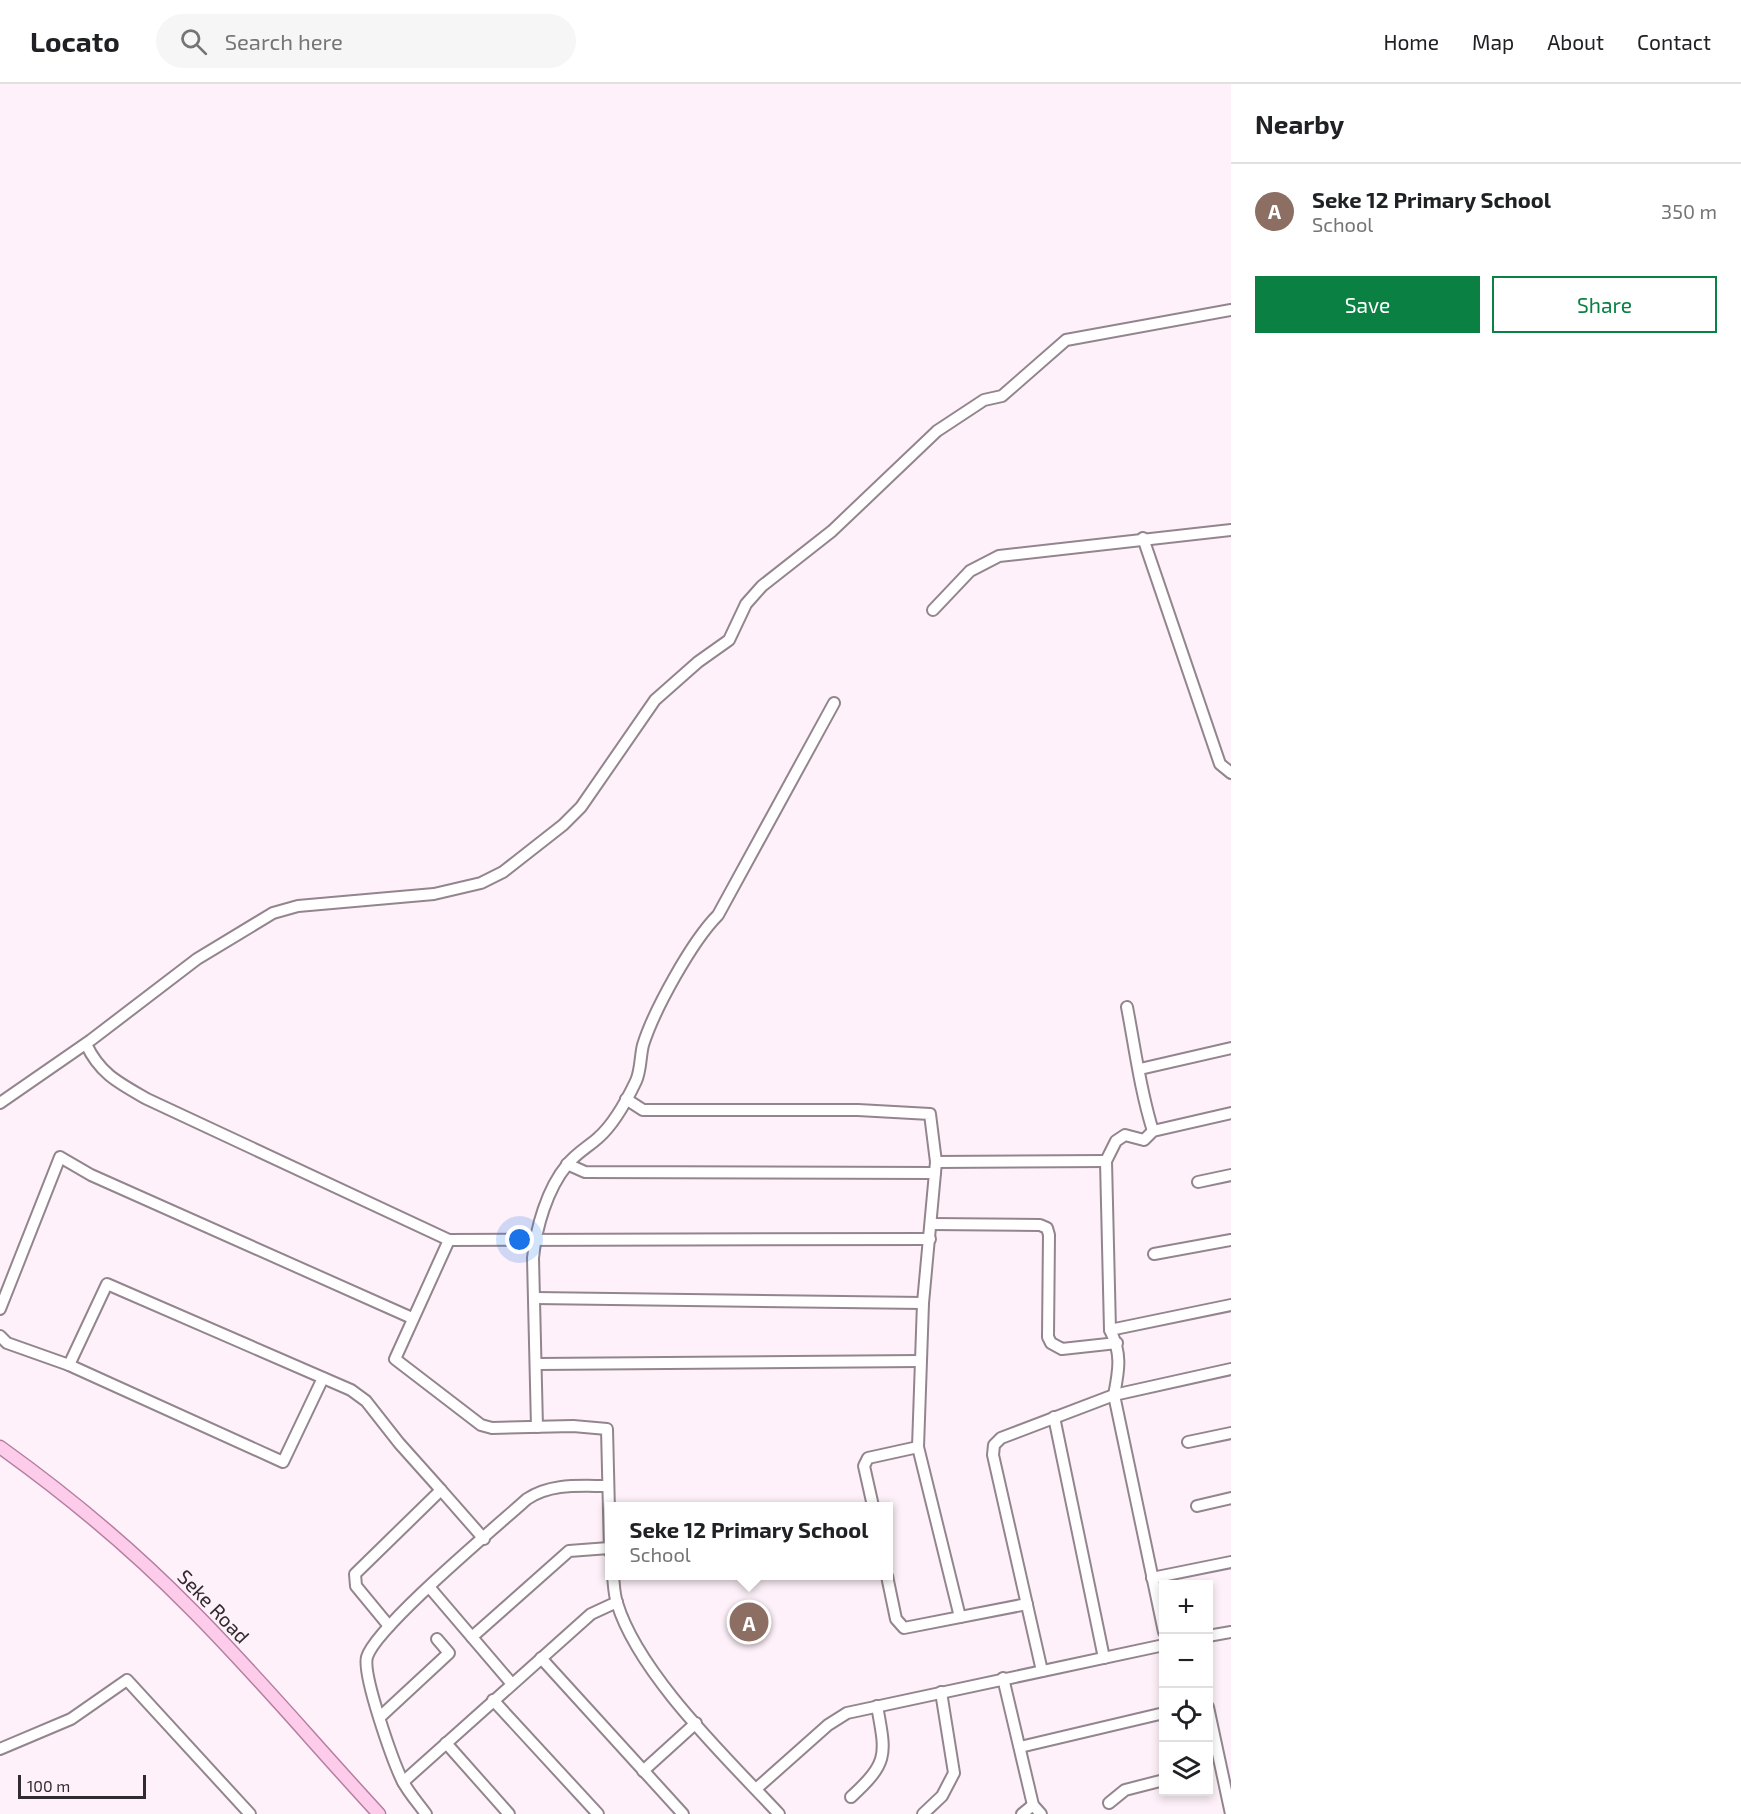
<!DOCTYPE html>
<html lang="en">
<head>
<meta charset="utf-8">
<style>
  body { margin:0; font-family:"Exo 2",sans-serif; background:#f6f6f6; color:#202124 }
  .controls { position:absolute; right:18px; bottom:18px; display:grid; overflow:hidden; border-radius:0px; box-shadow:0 3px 9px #0003 }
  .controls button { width:54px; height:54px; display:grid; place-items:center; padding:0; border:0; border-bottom:2px solid #e0e0e0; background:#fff; color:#202124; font:30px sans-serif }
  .scale { position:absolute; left:18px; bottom:15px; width:128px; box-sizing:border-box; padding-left:6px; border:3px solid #312b2f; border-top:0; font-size:16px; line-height:21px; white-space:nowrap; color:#312b2f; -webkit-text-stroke:4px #fef1f9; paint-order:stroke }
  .you { position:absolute; left:520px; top:1156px; width:21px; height:21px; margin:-15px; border:4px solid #fff; border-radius:50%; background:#1a73e8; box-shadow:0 0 0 9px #1a73e833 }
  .badge { display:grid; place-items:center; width:39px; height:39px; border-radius:50%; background:#0b8043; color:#fff; font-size:20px; font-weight:700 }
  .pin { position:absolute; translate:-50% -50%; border:3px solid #fff; box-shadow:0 2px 6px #0006 }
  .popup { position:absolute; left:605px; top:1418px; width:288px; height:78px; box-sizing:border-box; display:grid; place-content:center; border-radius:0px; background:#fff; filter:drop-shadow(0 2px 4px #0005); font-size:20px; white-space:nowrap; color:#757577 }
  .popup b { font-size:22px; color:#202124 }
  .popup::after { content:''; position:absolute; left:50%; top:100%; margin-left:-12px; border:12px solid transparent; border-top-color:#fff }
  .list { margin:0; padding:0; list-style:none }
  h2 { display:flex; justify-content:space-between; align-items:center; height:78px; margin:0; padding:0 24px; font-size:26px }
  h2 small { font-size:20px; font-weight:400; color:#757577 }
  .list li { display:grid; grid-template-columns:39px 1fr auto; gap:18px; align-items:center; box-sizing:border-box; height:96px; padding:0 24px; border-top:2px solid #e0e0e0 }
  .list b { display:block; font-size:22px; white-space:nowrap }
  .list p { margin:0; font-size:20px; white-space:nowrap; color:#757577 }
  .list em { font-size:20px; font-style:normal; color:#757577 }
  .actions { display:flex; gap:12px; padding:18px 24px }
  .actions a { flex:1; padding:14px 0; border:2px solid #0b8043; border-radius:0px; text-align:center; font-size:21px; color:#0b8043 }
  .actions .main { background:#0b8043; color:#fff }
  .icon { flex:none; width:33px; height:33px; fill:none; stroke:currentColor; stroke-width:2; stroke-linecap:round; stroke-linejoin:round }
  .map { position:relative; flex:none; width:1231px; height:1730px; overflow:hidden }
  header { display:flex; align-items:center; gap:36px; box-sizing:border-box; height:84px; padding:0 30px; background:#fff; border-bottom:2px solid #e0e0e0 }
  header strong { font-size:28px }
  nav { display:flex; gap:33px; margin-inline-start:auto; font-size:21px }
  .search { width:420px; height:54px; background:#f6f6f6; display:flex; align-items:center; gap:15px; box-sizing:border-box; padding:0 21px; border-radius:33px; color:#757577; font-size:22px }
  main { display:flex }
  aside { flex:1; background:#fff }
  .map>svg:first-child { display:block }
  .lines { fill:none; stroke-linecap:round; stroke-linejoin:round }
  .minor-casing { stroke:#93858d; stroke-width:14 }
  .major-casing { stroke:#b57ea1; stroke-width:15 }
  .minor { stroke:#fff; stroke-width:10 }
  .major { stroke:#fdcceb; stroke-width:12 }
  .labels { text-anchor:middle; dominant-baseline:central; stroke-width:4.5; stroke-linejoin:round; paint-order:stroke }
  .street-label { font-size:20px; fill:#312b2f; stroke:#fef1f9 }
</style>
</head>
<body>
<header>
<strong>Locato</strong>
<div class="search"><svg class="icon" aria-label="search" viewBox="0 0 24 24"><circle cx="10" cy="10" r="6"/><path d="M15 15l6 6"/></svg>Search here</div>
<nav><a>Home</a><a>Map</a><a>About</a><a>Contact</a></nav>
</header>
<main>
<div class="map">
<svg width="1231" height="1730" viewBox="0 0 1231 1730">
  <rect width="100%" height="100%" fill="#fef1f9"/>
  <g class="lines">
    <defs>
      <g id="minor">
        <polyline points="1143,454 1220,680 1231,689"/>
        <polyline points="933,526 970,487 999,472 1231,446"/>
        <path d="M1127 923C1135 964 1140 1006 1153 1047"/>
        <path d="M86 960C100 990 119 999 147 1015L449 1156"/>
        <polyline points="1140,985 1231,964"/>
        <polyline points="626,1015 643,1026 858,1026 930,1030 936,1078 923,1219 918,1363 960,1533"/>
        <polyline points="0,1019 91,956 197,875 273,829 298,822 434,810 481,799 503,788 563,741 581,723 655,616 698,578 729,556 746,520 762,502 832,447 937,347 984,316 1002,312 1066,256 1231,226"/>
        <polyline points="936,1078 1106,1077"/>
        <polyline points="567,1080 585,1088 935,1089"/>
        <polyline points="1198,1098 1231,1091"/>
        <polyline points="931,1140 1040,1141 1047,1144 1049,1151 1048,1253 1051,1259 1062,1265 1117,1259"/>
        <polyline points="1154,1170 1231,1156"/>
        <polyline points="535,1214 923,1219"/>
        <polyline points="0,1225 60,1073 91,1091 412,1234"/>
        <polyline points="1110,1246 1106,1077 1116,1057 1125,1051 1144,1056 1153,1047 1231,1029"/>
        <polyline points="0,1252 7,1259 69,1281 283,1378 323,1294"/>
        <polyline points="537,1280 920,1277"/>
        <polyline points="69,1281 107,1200 351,1306 366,1317 399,1359 441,1406"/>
        <polyline points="1054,1333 1104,1574"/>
        <path d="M537 1343 533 1174C536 1144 547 1105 567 1081 575 1070 588 1063 598 1054 614 1040 627 1016 636 997 641 986 640 973 643 961 654 926 692 857 718 831L834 619"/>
        <polyline points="1188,1358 1231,1349"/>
        <polyline points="873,1422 864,1382 868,1374 918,1363"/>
        <polyline points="1197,1422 1231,1414"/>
        <polyline points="610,1468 607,1345 573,1342 492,1344 481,1341 395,1275 449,1156 930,1155"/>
        <path d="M613 1492C614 1500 614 1510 617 1519 639 1591 727 1674 779 1730"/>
        <polyline points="887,1492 896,1535 904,1544 1027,1520"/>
        <polyline points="1152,1494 1231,1478"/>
        <polyline points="430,1504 512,1600"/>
        <polyline points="389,1542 356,1502 355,1490 441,1406 484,1455"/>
        <polyline points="1164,1548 1114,1311 1231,1285"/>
        <polyline points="1208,1552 1231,1548"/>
        <polyline points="472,1553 569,1467 609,1464"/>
        <polyline points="541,1574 683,1730"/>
        <path d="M1042 1587 993 1371 994 1361 1001 1354 1114 1311C1119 1286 1122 1269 1110 1246L1231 1221"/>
        <polyline points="1003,1594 1033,1721 1041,1730"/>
        <polyline points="493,1616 598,1730"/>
        <polyline points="1208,1623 1231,1730"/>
        <polyline points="380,1633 449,1569 437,1555"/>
        <polyline points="446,1659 509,1730"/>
        <polyline points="1020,1663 1164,1629"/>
        <polyline points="0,1665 71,1635 127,1596 250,1730"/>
        <polyline points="643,1687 696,1639"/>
        <polyline points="403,1698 591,1530 617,1518"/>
        <polyline points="756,1705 828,1641 847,1629 1164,1561"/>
        <path d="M851 1713C889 1678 886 1671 877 1622"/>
        <polyline points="1109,1719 1125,1706 1164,1696"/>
        <path d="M426 1730C418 1719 408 1708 402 1696 393 1677 362 1591 367 1573 376 1543 497 1442 527 1415 551 1399 579 1402 607 1402"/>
        <polyline points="923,1730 942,1712 954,1689 941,1608"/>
        <polyline points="1022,1730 1033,1721"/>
      </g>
      <path id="major" d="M0 1363C67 1411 133 1466 191 1525 256 1590 316 1662 379 1730"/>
    </defs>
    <use href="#minor" class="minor-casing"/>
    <use href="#major" class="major-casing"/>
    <use href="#minor" class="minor"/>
    <use href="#major" class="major"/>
  </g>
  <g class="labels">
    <g class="street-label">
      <text transform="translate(214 1522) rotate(46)">Seke Road</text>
    </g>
  </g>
</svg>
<div class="controls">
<button>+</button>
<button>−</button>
<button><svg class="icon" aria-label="locate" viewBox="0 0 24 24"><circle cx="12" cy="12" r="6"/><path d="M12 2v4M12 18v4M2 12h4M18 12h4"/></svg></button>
<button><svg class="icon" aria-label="layers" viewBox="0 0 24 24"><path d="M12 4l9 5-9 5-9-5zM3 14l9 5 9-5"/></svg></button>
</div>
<div class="scale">100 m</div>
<div class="you"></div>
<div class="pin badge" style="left:749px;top:1538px;background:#8d6e63">A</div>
<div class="popup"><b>Seke 12 Primary School</b>School</div>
</div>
<aside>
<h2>Nearby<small></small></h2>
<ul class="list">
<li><span class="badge" style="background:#8d6e63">A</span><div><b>Seke 12 Primary School</b><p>School</p></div><em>350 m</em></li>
</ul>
<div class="actions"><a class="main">Save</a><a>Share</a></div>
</aside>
</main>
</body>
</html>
